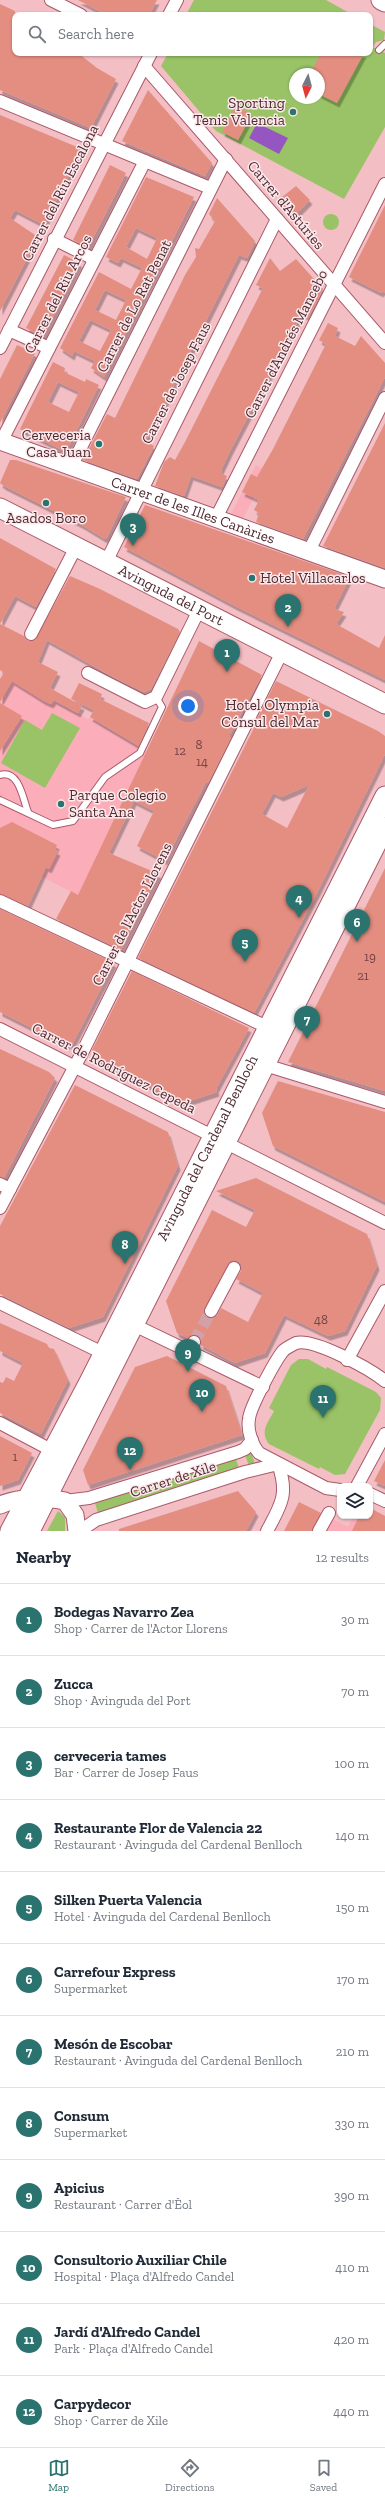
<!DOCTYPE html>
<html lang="en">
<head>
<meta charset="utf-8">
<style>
  body { margin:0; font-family:"Zilla Slab",serif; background:#f2f2f3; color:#1f2937 }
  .controls { position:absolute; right:12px; bottom:12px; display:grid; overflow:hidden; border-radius:8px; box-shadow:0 1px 3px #0004 }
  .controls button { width:36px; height:36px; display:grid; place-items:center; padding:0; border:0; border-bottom:1px solid #e0e1e3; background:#fff; color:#1f2937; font:20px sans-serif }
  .compass { position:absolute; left:289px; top:68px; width:36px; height:36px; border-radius:50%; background:#fff; box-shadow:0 1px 3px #0004; rotate:186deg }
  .you { position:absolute; left:188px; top:706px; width:14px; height:14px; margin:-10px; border:3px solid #fff; border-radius:50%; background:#1a73e8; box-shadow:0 0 0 6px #1a73e833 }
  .badge { display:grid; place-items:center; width:26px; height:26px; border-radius:50%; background:#2a736e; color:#fff; font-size:13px; font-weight:700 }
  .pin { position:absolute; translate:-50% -33px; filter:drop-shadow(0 1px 2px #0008) }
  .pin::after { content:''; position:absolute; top:21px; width:14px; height:12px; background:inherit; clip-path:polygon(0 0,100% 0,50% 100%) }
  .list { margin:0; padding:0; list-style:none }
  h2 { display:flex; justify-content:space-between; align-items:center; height:52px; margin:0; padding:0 16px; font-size:17px }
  h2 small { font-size:13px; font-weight:400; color:#747a83 }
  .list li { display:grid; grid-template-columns:26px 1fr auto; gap:12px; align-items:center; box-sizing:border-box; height:72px; padding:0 16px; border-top:1px solid #e0e1e3 }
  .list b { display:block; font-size:15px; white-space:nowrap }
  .list p { margin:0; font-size:13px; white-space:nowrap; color:#747a83 }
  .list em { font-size:13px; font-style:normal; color:#747a83 }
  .icon { flex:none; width:22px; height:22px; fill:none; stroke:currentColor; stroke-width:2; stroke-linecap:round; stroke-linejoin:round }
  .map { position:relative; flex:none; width:385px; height:1531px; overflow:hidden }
  .search { position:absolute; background:#fff; box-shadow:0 1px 3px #0004; left:12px; right:12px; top:12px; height:44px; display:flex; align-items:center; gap:10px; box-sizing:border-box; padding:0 14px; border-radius:8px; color:#747a83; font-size:15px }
  .sheet { height:916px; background:#fff }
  nav { display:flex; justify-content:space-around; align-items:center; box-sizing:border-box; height:56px; border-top:1px solid #e0e1e3; background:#fff; font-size:11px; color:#747a83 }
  nav a { display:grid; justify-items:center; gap:2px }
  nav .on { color:#2a736e }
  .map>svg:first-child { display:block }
  .built { fill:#fbadb9 }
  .green { fill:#99c366; fill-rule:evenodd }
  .water { fill:#9556c1 }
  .building { fill:#e38e81; fill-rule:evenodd; filter:url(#shadow) }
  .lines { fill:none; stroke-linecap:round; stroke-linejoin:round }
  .street-tunnel { stroke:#d3a0a7; stroke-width:12; stroke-dasharray:12 6; stroke-linecap:butt }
  .lane-casing { stroke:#a95968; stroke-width:8 }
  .street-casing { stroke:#a95968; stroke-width:14 }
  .secondary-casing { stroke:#a95968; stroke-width:19 }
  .primary-casing { stroke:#a95968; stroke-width:21 }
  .lane { stroke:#fff; stroke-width:6 }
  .street { stroke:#fff; stroke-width:12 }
  .secondary { stroke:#fff; stroke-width:17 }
  .primary { stroke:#fff; stroke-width:19 }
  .poi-dot { fill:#2a736e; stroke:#fde9ec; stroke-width:1.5 }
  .labels { text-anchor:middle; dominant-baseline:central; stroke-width:3; stroke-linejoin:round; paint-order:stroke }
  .number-label { font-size:13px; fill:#734345 }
  .poi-label { font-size:15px; fill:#4e2a31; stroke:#fde9ec; text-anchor:end }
  .street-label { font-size:15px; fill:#4e2a31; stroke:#fde9ec }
</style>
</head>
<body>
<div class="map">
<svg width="385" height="1531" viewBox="0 0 385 1531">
  <defs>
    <filter id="shadow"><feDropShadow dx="2.5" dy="4.5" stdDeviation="0" flood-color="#0004"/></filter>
  </defs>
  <rect width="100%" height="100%" fill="#f4bec5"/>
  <g class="built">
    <polygon points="256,465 267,471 243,519 231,514"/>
    <polygon points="4,673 88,719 90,717 148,752 78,895 0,856 0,679"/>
    <polygon points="370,1508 385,1516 385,1531 325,1531 331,1518 348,1527 354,1516 370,1516"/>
  </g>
  <g class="green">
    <polygon points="194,0 326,0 353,15 186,15"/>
    <path d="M370 24 385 32 384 40 376 42 373 47 385 53V127L344 199 216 131 161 66 168 53H370ZM295 74H319V98H295Z"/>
    <circle cx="331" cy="222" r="8"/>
    <polygon points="52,713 80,728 45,788 1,763 25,720 42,730"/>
    <path d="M299 1359H308L326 1369 327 1367 376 1392 381 1398 380 1410 345 1474 335 1475 320 1467 319 1469 269 1444C259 1431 269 1421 274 1411L269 1408 291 1365Z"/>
    <polygon points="251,1452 255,1464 249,1466 245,1455"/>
    <polygon points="236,1459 239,1469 98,1513 95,1503"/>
    <polygon points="58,1511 65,1517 65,1531 47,1531"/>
  </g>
  <polygon class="water" points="257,123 288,138 279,154 249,138"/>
  <g class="building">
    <polygon points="78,0 157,0 149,15 107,15"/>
    <polygon points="0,4 15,11 15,53 78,53 97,68 116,79 91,128 0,90"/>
    <polygon points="321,53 364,53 337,103 319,94 319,74 310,74"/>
    <polygon points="148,90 212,163 205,176 122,141"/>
    <polygon points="236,106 252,114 238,140 222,132"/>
    <polygon points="0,115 82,149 44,225 15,210 10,218 38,237 0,311"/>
    <polygon points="110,165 126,173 88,248 73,240"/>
    <path d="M146 177 194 197 104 377 91 368 95 361 74 351 72 356 60 348 99 272 131 289 142 268 121 258 118 263 106 257ZM136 228 157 238 147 259 126 247ZM105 290 126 300 116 320 95 310ZM90 320 111 330 100 351 79 341Z"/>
    <polygon points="296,186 310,200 292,218 277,201"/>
    <polygon points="217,198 255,241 247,258 239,255 146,441 154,446 137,479 83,460 107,414 115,418 185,275 196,257 195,248 199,249 215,221 209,214"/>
    <polygon points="385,205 385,293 382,291 381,293 349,277"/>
    <polygon points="64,255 80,263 43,337 26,328"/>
    <polygon points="270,258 280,271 296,259 323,289 308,318 302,313 230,451 221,470 222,474 227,476 222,487 191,476 184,496 155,486 164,462 170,457 175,460 185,442 263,288 256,285"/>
    <polygon points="328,323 338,328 335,336 355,346 361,336 385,363 385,377 303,539 256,522 259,513 254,510 259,500 242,492 251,474 257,477 273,449 326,344 319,340"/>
    <polygon points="17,345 35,353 0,423 0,379"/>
    <path d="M53 362 65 368 64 372 85 382 86 379 99 385 66 452 20 429ZM58 382 79 392 69 412 48 402Z"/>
    <polygon points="385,423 385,568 323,546"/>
    <polygon points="10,460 16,460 126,497 107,537 105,539 82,525 4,486 0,483"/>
    <polygon points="145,505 350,577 334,609 344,612 336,624 379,648 385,635 385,680 235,606 124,547"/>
    <polygon points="0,538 56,569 36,607 15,596 0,624"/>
    <polygon points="70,576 100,589 178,629 180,632 151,689 144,692 117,679 47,640 38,662 58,672 50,688 82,706 78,713 54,700 51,704 44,701 12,681 0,702 0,679 4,673 0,670 0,624 24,636 28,641 35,640"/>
    <polygon points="199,641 262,675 229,736 231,738 208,783 206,782 165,861 137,846 154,811 134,801 109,853 159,874 121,950 56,919 71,891 78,895"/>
    <path d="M276 681 378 731 385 736V754L318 891 254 1013 138 958 254 728 253 727ZM309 785 287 828 262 814 273 793 281 797Z"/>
    <polygon points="79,683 102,694 100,699 149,723 139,746 90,717 94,710 71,699"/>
    <polygon points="0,703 22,716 0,751"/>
    <polygon points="12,822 57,845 55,850 58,851 49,869 46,867 28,906 0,894 0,828"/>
    <polygon points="385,868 385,1091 288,1062"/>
    <polygon points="0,909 114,963 73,1043 66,1045 0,1012"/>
    <polygon points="132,971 249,1028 216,1089 217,1092 183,1103 95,1059 92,1050"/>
    <polygon points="0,1049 49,1072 55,1078 4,1178 0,1177"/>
    <polygon points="278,1081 385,1112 385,1202 273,1146 262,1113"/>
    <polygon points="75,1085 168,1132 178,1166 103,1317 69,1328 0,1294 0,1226"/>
    <path d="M256 1178 367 1234 377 1266 345 1331 328 1336 284 1315 265 1353 235 1363 201 1345V1338L197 1335H190L188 1338 177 1333 166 1301 212 1210 246 1227 255 1210 216 1191ZM230 1261H237L241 1264V1271L236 1279 263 1293 248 1322 221 1308 217 1315 212 1318 207 1317 204 1312Z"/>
    <polygon points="0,1323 47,1344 49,1348 54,1349 68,1380 41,1434 0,1413 0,1382 3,1383 6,1377 14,1381 23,1363 0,1351"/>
    <polygon points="167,1356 226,1386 242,1435 88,1485 83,1470 135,1367"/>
    <polygon points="0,1436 32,1453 18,1480 0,1486"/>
    <polygon points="385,1460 385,1486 374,1481"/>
    <polygon points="238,1491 256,1512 246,1531 119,1531 119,1529"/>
    <polygon points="299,1502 321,1513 312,1531 284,1531"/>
    <polygon points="370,1508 385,1516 385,1531 352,1531 359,1516 370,1516"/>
  </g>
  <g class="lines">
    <polyline class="street-tunnel" points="194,1342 211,1311"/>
    <defs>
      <g id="lane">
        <polyline points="379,50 385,44"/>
        <path d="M0 775C19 769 23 799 28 812"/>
        <polyline points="0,800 53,825 73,821 105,777 140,753 162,707 156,697"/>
      </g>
      <g id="street">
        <polyline points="51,0 81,15"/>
        <polyline points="169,15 177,0"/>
        <polyline points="144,66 385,343"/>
        <polyline points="0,101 210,188"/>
        <polyline points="54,239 94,259"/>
        <polyline points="9,330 49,348"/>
        <polyline points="0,348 151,53"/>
        <polyline points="1,442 145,161"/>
        <polyline points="71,467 226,159"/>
        <polyline points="215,520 385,184"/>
        <polyline points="309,551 385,398"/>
        <polyline points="106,562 277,219"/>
        <polyline points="31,634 76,547"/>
        <polyline points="88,673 145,702 156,697 199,610"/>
        <polyline points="0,901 267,1027"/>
        <polyline points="0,1029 385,1223"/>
        <polyline points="265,1065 385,1102"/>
        <polyline points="0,1184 10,1189 0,1208"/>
        <polyline points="10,1189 84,1049 282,652"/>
        <polyline points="0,1303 109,1356"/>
        <polyline points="211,1311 234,1268"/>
        <polyline points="134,1325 263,1387"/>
        <polyline points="188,1353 194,1342"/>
        <polyline points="347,1360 385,1291"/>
        <polyline points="0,1423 53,1451"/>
        <polyline points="357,1486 385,1434"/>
        <path d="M340 1490 326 1488 259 1453C252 1445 247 1430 249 1419 250 1407 275 1361 283 1351 286 1348 292 1345 296 1343 314 1338 370 1369 385 1381"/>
        <polyline points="370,1494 385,1501"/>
        <polyline points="65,1501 89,1498 238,1452 245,1449 252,1440"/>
        <path d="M80 1531 96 1520 245 1472 278 1464C289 1494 281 1505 267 1531"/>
        <polyline points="319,1531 329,1513"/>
      </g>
      <g id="secondary">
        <path id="s1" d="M0 441 385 579"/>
        <path d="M0 1505C20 1497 44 1496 65 1501L75 1515 77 1531"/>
      </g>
      <g id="primary">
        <polyline points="381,0 385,2"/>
        <path id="s2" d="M0 508 385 704"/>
        <path id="s3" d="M10 1531 89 1382 385 796"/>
        <polyline points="30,1531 385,827"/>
      </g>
    </defs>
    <use href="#lane" class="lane-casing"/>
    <use href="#street" class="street-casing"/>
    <use href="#secondary" class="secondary-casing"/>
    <use href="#primary" class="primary-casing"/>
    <use href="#lane" class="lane"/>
    <use href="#street" class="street"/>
    <use href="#secondary" class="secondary"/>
    <use href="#primary" class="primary"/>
  </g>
  <g class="poi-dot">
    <circle cx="293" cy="112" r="4"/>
    <circle cx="99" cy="444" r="4"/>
    <circle cx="46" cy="503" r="4"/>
    <circle cx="252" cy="578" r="4"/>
    <circle cx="327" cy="714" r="4"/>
    <circle cx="61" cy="804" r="4"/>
  </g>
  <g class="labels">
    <g class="number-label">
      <text x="199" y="744">8</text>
      <text x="180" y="750">12</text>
      <text x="202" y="761">14</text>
      <text x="370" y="956">19</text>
      <text x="363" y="975">21</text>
      <text x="321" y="1319">48</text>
      <text x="15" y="1456">1</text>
    </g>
    <g class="poi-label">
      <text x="285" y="103">Sporting<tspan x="285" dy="17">Tenis Valencia</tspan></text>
      <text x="91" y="435">Cerveceria<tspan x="91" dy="17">Casa Juan</tspan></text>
      <text x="46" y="518" text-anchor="middle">Asados Boro</text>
      <text x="260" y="578" text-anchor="start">Hotel Villacarlos</text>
      <text x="319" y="705">Hotel Olympia<tspan x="319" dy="17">Cónsul del Mar</tspan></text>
      <text x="69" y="795" text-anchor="start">Parque Colegio<tspan x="69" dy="17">Santa Ana</tspan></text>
    </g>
    <g class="street-label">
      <text transform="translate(60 193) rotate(-63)">Carrer del Riu Escalona</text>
      <text transform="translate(286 205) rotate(50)">Carrer d'Astúries</text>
      <text transform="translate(58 294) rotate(-63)">Carrer del Riu Arcos</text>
      <text transform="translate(134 306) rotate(-63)">Carrer de Lo Rat Penat</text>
      <text transform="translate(286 344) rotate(-63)">Carrer d'Andrés Mancebo</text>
      <text transform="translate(176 383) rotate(-63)">Carrer de Josep Faus</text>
      <text stroke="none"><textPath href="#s1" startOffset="205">Carrer de les Illes Canàries</textPath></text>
      <text stroke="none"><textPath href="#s2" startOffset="192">Avinguda del Port</textPath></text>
      <text transform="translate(132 914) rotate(-63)">Carrer de l'Actor Llorens</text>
      <text transform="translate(114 1068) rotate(27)">Carrer de Rodríguez Cepeda</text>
      <text stroke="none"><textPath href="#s3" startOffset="431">Avinguda del Cardenal Benlloch</textPath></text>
      <text transform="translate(173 1479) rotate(-18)">Carrer de Xile</text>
    </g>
  </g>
</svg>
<div class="controls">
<button><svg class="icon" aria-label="layers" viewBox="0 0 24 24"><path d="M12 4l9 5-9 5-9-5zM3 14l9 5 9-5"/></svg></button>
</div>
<svg class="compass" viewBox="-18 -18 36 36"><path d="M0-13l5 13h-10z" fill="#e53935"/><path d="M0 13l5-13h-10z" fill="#747a83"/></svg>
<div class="you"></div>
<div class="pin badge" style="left:227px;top:672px">1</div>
<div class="pin badge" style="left:288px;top:627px">2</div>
<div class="pin badge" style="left:133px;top:546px">3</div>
<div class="pin badge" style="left:299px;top:918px">4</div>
<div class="pin badge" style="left:245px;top:962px">5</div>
<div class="pin badge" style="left:357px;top:942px">6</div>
<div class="pin badge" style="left:307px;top:1039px">7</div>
<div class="pin badge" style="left:125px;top:1264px">8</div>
<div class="pin badge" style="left:188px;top:1372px">9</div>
<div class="pin badge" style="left:202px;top:1412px">10</div>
<div class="pin badge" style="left:323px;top:1418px">11</div>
<div class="pin badge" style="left:130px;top:1470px">12</div>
<div class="search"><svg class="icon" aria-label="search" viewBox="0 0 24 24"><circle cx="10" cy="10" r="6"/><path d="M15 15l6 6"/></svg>Search here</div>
</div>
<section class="sheet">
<h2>Nearby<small>12 results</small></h2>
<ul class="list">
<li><span class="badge">1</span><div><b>Bodegas Navarro Zea</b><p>Shop · Carrer de l'Actor Llorens</p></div><em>30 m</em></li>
<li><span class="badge">2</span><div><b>Zucca</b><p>Shop · Avinguda del Port</p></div><em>70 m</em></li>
<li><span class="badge">3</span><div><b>cerveceria tames</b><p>Bar · Carrer de Josep Faus</p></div><em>100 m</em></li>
<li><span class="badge">4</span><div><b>Restaurante Flor de Valencia 22</b><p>Restaurant · Avinguda del Cardenal Benlloch</p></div><em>140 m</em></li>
<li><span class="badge">5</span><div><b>Silken Puerta Valencia</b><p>Hotel · Avinguda del Cardenal Benlloch</p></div><em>150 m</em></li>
<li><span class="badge">6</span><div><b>Carrefour Express</b><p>Supermarket</p></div><em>170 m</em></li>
<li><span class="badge">7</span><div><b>Mesón de Escobar</b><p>Restaurant · Avinguda del Cardenal Benlloch</p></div><em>210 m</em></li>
<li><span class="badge">8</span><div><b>Consum</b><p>Supermarket</p></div><em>330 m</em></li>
<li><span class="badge">9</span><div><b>Apicius</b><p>Restaurant · Carrer d'Èol</p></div><em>390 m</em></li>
<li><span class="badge">10</span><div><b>Consultorio Auxiliar Chile</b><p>Hospital · Plaça d'Alfredo Candel</p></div><em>410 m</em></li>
<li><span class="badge">11</span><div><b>Jardí d'Alfredo Candel</b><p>Park · Plaça d'Alfredo Candel</p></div><em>420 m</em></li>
<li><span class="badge">12</span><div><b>Carpydecor</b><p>Shop · Carrer de Xile</p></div><em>440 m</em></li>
</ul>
</section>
<nav>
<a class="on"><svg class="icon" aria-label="map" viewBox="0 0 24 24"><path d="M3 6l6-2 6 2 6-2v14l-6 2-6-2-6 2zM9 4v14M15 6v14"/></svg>Map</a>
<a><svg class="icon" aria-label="directions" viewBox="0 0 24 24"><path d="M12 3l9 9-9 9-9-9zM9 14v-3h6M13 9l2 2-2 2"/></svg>Directions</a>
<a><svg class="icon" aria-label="saved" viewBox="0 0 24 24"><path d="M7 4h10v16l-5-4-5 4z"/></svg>Saved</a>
</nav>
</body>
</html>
